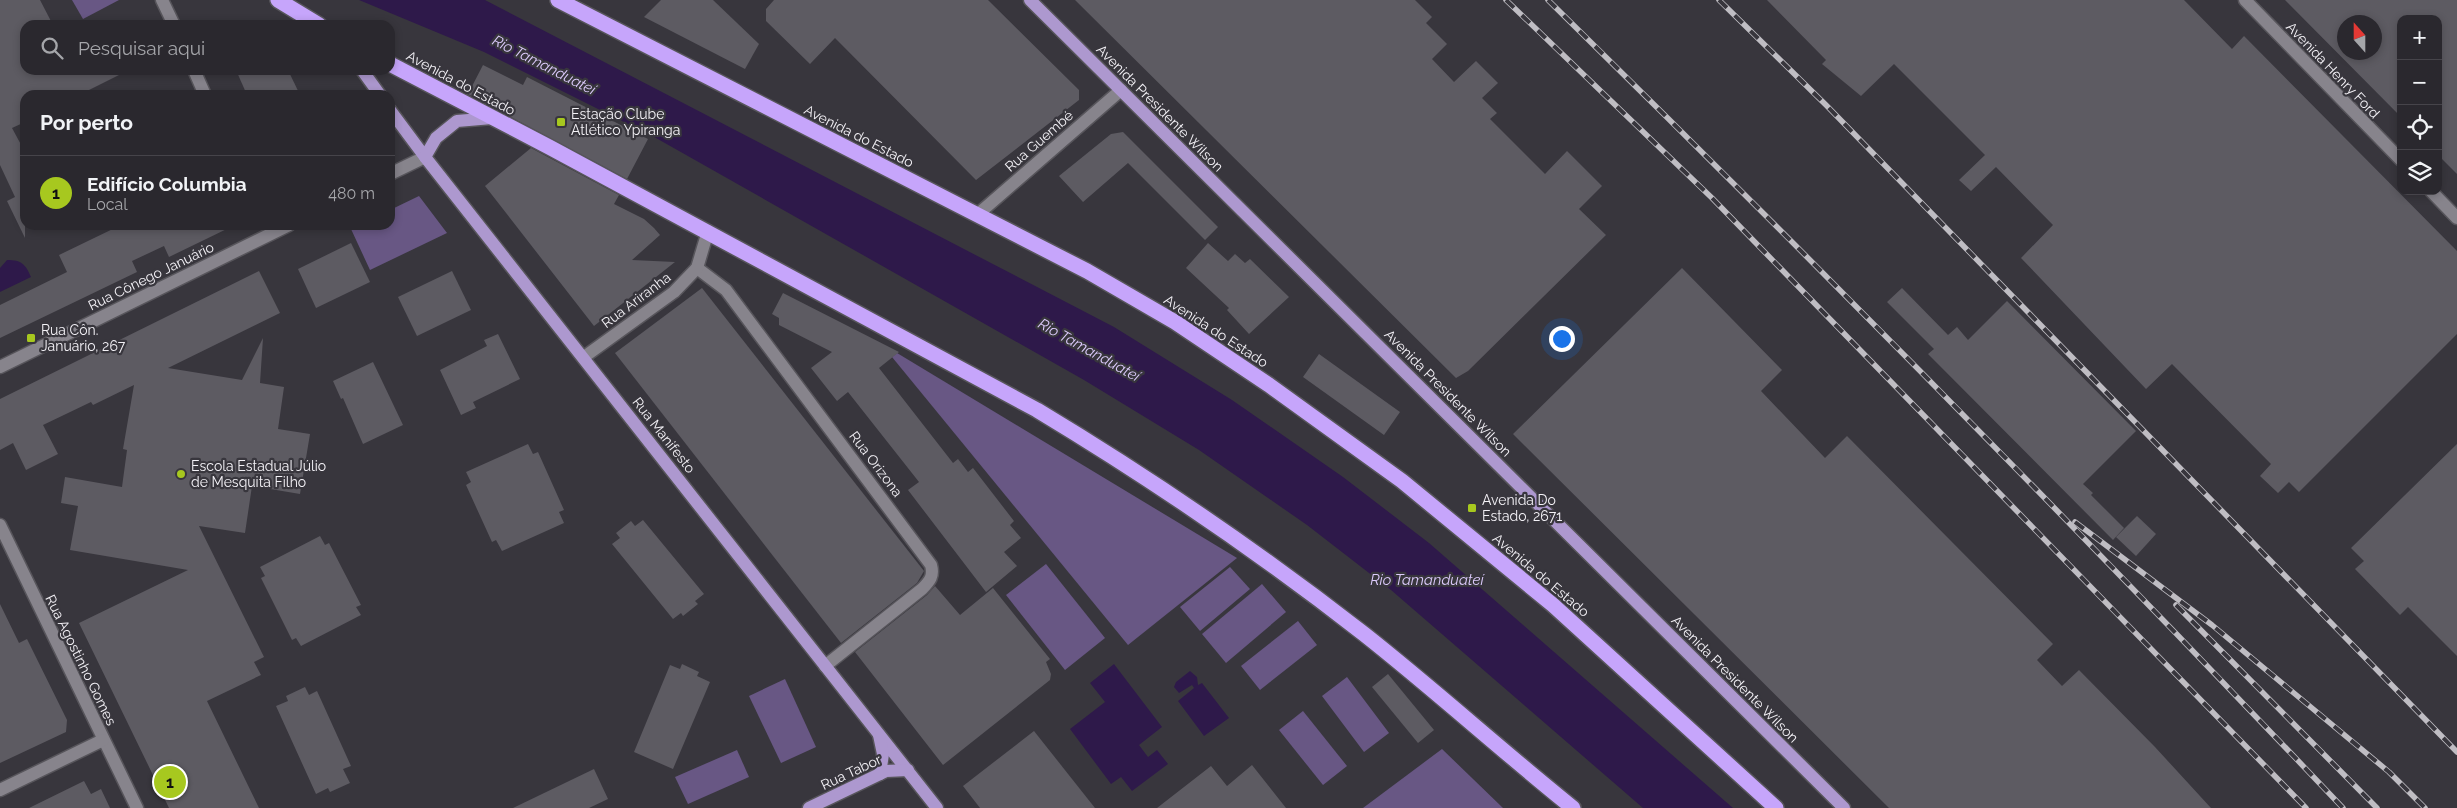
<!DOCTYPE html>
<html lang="pt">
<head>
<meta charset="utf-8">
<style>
  body { margin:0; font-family:Raleway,sans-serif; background:#36343a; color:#f1f3f6 }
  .controls { position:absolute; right:15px; top:15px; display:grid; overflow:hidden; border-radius:10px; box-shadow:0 2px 8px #0003 }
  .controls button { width:45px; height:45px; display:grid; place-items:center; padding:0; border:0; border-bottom:1px solid #46444a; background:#2a282e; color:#f1f3f6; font:25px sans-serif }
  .compass { position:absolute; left:2337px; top:15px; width:45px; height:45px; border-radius:50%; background:#2a282e; box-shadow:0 2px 8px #0003; rotate:339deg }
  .you { position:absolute; left:1561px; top:338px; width:18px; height:18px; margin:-12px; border:4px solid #fff; border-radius:50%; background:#1a73e8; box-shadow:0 0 0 8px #1a73e833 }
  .badge { display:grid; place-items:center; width:32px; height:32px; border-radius:50%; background:#a7c81f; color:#111; font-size:16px; font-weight:700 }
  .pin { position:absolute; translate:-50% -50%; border:2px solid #fff; box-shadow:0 1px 5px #0006 }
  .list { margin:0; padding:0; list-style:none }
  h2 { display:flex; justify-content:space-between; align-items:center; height:65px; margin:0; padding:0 20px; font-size:21px }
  h2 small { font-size:16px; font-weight:400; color:#a5a6aa }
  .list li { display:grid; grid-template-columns:32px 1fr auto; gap:15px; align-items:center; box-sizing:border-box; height:75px; padding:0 20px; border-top:1px solid #46444a }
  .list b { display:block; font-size:19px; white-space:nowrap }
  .list p { margin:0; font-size:16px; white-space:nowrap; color:#a5a6aa }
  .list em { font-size:16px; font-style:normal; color:#a5a6aa }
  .icon { flex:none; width:28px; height:28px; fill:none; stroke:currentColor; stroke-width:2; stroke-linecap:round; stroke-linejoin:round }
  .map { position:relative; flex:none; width:2457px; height:808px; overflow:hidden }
  .search { position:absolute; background:#2a282e; box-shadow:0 2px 8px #0003; left:20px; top:20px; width:375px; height:55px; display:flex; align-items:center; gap:12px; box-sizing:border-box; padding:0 18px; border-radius:15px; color:#a5a6aa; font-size:19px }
  .panel { position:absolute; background:#2a282e; box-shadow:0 2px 8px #0003; left:20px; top:90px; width:375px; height:140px; border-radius:15px }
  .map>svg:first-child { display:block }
  .green { fill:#685784 }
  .water { fill:#2e194a }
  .building { fill:#5d5b62; fill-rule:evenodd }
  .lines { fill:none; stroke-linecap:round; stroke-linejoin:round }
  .minor-casing { stroke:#57555b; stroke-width:15 }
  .major-casing { stroke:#57555b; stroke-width:15 }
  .highway-casing { stroke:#57555b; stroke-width:18 }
  .minor { stroke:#87848c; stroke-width:12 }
  .major { stroke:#ad98cf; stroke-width:12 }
  .highway { stroke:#c6a5fb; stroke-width:15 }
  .rail-casing { stroke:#bfbdc3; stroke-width:5.5 }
  .rail { stroke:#38363d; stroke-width:4; stroke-dasharray:11; stroke-linecap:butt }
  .poi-dot { fill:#a7c81f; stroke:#38363d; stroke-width:2 }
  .labels { text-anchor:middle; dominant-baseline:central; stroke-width:4.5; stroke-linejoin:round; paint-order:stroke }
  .street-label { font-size:14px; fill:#f4f2f7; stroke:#38363d }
  .poi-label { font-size:14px; fill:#f4f2f7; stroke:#38363d; text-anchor:start }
  .water-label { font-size:15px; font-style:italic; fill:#ddcbfd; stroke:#38363d }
</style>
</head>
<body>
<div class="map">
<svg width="2457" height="808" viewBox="0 0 2457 808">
  <rect width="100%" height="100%" fill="#38363d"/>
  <g class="green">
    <polygon points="72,0 119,0 83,19"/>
    <polygon points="419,196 447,233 370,270 351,229 358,225 390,225 390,210"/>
    <polygon points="897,353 1237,558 1128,645 892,357"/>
    <polygon points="1046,564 1105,638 1065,670 1006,595"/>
    <polygon points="1230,567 1250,589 1200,631 1180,607"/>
    <polygon points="1262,584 1286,612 1226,663 1202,634"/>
    <polygon points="1298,621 1317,645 1260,690 1241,666"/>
    <polygon points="1347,677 1389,733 1364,752 1322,696"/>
    <polygon points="785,679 816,747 781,763 749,696"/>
    <polygon points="1303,711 1347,766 1323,785 1279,730"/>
    <polygon points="1442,749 1503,808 1363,808"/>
    <polygon points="737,750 749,777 688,804 675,777"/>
  </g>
  <g class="water">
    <polygon points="359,0 485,0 1114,327 1232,400 1343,477 1429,543 1733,808 1643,808 1391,590 1307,525 1199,450 1084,380 656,138 484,52"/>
    <path d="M7 260C22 260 25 264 31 277L0 292V268Z"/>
    <polygon points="1114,664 1162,727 1139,745 1148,757 1157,750 1168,764 1132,791 1121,777 1111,784 1070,729 1105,702 1090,683"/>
    <polygon points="1190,671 1197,677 1198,685 1202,683 1229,718 1204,736 1178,701 1194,688 1192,685 1179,693 1174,687 1176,682"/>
  </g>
  <g class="building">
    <polygon points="0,0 40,0 53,25 25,25 25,70 129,70 79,95 25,95 25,122 12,128 25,152 25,238 7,201 15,197 0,165"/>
    <polygon points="661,0 713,0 759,44 745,69 644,17"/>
    <polygon points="774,0 988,0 1079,90 1079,100 976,180 835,38 810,64 766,21 766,9"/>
    <polygon points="1075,0 1415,0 1432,17 1426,23 1447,44 1432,59 1454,82 1476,61 1498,83 1482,98 1497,113 1490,119 1545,174 1567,151 1602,186 1579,209 1606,235 1468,371 1456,378"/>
    <polygon points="1767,0 2184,0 2232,49 2244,36 2457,251 2457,334 2299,492 2289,482 2278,493 2260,476 2271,464 2172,364 2146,389 2021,258 2053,225 1996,167 1971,191 1959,180 1985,155 1894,64 1861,96 1822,64 1826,60"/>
    <path d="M2285 0H2457V174L2438 155V19H2401V117ZM2344 22H2374V52H2344Z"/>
    <polygon points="483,65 523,85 527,77 648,139 627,179 468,94"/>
    <polygon points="236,70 288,70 300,95 247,95"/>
    <polygon points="1123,132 1218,227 1205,240 1128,163 1083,202 1059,176 1111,134"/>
    <polygon points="531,148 619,195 614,204 644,219 654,228 660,235 632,260 675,262 594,326 485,186"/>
    <polygon points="121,225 235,225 169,257 164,246 132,261 137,272 0,338 0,305 67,272 59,255"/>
    <polygon points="351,243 370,282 316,308 298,269"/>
    <polygon points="1208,243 1228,261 1235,254 1245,263 1250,259 1289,297 1249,334 1227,310 1229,308 1186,268"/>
    <polygon points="1682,268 1782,370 1761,391 1825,458 1847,436 2053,644 2037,660 2062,686 2079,670 2155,747 2211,808 1889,808 1513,434"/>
    <polygon points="259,271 280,313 168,368 242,380 263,338 260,383 284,387 278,429 310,434 300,494 252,486 245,533 199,526 264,657 254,662 261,675 207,701 259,808 169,808 79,623 188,570 70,550 78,506 61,503 65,477 122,487 127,450 123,449 134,385 93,405 91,402 43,425 58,454 26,470 13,443 0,450 0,399"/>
    <polygon points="452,271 471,310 417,336 398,297"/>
    <polygon points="702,288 924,571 917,583 841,643 615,353"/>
    <polygon points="1902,288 1948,335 1957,327 1968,340 2007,301 2136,431 2083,484 2093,493 2091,495 2124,528 2113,540 1928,354 1934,349 1887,302"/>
    <polygon points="783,293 899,352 879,368 953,463 958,459 968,472 973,468 1014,521 1010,525 1021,538 1004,552 1017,566 986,592 908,490 919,482 848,392 837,401 811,368 832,352 779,325 779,318 772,314"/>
    <polygon points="498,334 520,379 473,402 476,408 461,415 440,370 487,346 484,340"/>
    <polygon points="1319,354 1400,412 1384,435 1303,377"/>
    <polygon points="373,362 403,425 363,444 343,398 341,399 333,381"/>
    <polygon points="528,444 533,454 538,452 564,510 559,512 564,523 502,551 496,540 492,542 466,485 471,482 466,472"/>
    <polygon points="2457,444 2457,656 2408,607 2400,615 2355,569 2364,561 2351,548"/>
    <polygon points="2137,516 2156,534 2136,556 2116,537"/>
    <polygon points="643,520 704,594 695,601 698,604 683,616 681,613 673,619 612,544 620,538 616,533 631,521 635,526"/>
    <polygon points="320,536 325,545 329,543 361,605 356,607 361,615 301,646 296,638 292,640 261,578 265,576 260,567"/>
    <polygon points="935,586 960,615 993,588 1050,659 1046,662 1051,674 1050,680 943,765 855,652 927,595"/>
    <polygon points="0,604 19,643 27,639 67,720 66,732 0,763"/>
    <polygon points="682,664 699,672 697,676 710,682 673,769 634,752 670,665 680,669"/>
    <polygon points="1388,674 1434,730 1418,743 1372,687"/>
    <polygon points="305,687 309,695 317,691 351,766 343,769 350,783 330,792 328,788 316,794 276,706 288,701 286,696"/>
    <polygon points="1034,731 1095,808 980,808 963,786"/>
    <polygon points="1252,765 1286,808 1157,808 1211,766 1227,786"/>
    <polygon points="594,769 608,799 589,808 513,808"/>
    <polygon points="84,781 91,794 101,789 110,808 29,808"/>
  </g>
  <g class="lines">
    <defs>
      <g id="minor">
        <polyline points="162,0 174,25"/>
        <polyline points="2245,0 2401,160"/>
        <polyline points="194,70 205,95"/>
        <polyline points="390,174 425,157"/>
        <polyline points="2431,191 2457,218"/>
        <polyline points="977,215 1121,90"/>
        <path d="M697 268 726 290 931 565C934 576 930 581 922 589L825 666"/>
        <polyline points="584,357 674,292 697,268 708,231"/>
        <polyline points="0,367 289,225"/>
        <polyline points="0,525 137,808"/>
        <polyline points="0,790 103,740"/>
      </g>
      <g id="major">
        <polyline points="1030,0 1844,808"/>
        <polyline points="362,70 380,95"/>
        <polyline points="390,110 425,157 937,808"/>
        <polyline points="425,157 436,138 457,121 492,118"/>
        <polyline points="879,735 883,754 880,774"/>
        <polyline points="809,808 886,771 908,770"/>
      </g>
      <g id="highway">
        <polyline points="278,0 319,25"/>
        <polyline points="558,0 1087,271 1175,322 1269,385 1402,481 1553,605 1776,808"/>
        <path d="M390 64 551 148 1037 410C1150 478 1260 553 1364 634 1435 690 1502 751 1573 808"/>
      </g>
    </defs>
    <use href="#minor" class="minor-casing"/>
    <use href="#major" class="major-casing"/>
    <use href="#highway" class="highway-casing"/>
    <use href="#minor" class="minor"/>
    <use href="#major" class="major"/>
    <use href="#highway" class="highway"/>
    <defs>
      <g id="rail">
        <polyline points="1506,0 1712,198 2306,808"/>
        <path d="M1548 0C1818 265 2083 534 2343 808"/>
        <polyline points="1719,0 1826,105 2457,752"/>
        <polyline points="2075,522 2212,625 2389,772 2425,808"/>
        <polyline points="2176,605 2377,808"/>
      </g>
    </defs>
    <use href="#rail" class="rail-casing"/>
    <use href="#rail" class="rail"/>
  </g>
  <g class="poi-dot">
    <rect x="556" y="117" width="10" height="10" rx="2.5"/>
    <rect x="26" y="333" width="10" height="10" rx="2.5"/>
    <circle cx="181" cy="474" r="5"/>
    <rect x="1467" y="503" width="10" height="10" rx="2.5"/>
  </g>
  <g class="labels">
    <g class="street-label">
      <text transform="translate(2333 70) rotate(46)">Avenida Henry Ford</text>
      <text transform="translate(461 83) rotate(28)">Avenida do Estado</text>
      <text transform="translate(1160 108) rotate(45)">Avenida Presidente Wilson</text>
      <text transform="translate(859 136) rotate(27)">Avenida do Estado</text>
      <text transform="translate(1039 141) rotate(-41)">Rua Guembé</text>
      <text transform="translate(151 276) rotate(-26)">Rua Cônego Januário</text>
      <text transform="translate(636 300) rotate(-37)">Rua Ariranha</text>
      <text transform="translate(1216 331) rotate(33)">Avenida do Estado</text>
      <text transform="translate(1448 393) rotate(45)">Avenida Presidente Wilson</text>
      <text transform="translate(664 435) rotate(52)">Rua Manifesto</text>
      <text transform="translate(876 464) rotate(53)">Rua Orizona</text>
      <text transform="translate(1541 575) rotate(40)">Avenida do Estado</text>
      <text transform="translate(81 660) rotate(64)">Rua Agostinho Gomes</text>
      <text transform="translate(1735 679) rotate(45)">Avenida Presidente Wilson</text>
      <text transform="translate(851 772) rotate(-25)">Rua Tabor</text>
    </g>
    <g class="poi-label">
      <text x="571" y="114">Estação Clube<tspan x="571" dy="16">Atlético Ypiranga</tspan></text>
      <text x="41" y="330">Rua Côn.<tspan x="41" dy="16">Januário, 267</tspan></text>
      <text x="191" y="466">Escola Estadual Júlio<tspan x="191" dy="16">de Mesquita Filho</tspan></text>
      <text x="1482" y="500">Avenida Do<tspan x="1482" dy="16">Estado, 2671</tspan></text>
    </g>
    <g class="water-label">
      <text transform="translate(544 65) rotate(27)">Rio Tamanduateí</text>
      <text transform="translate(1089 350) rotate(29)">Rio Tamanduateí</text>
      <text x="1427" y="580">Rio Tamanduateí</text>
    </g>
  </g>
</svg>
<div class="controls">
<button>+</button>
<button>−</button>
<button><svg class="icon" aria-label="locate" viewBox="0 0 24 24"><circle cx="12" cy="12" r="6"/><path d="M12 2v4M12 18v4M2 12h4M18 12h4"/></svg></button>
<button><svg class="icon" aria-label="layers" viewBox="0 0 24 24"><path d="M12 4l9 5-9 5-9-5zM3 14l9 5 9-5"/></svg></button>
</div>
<svg class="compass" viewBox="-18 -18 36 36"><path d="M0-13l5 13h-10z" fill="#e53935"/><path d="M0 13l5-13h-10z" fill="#a5a6aa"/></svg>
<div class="you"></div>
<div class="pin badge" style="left:170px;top:782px">1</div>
<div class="search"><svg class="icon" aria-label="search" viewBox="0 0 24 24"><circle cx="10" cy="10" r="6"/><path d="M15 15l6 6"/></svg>Pesquisar aqui</div>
<section class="panel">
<h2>Por perto<small></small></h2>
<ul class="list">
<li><span class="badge">1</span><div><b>Edifício Columbia</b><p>Local</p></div><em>480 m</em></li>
</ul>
</section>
</div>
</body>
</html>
